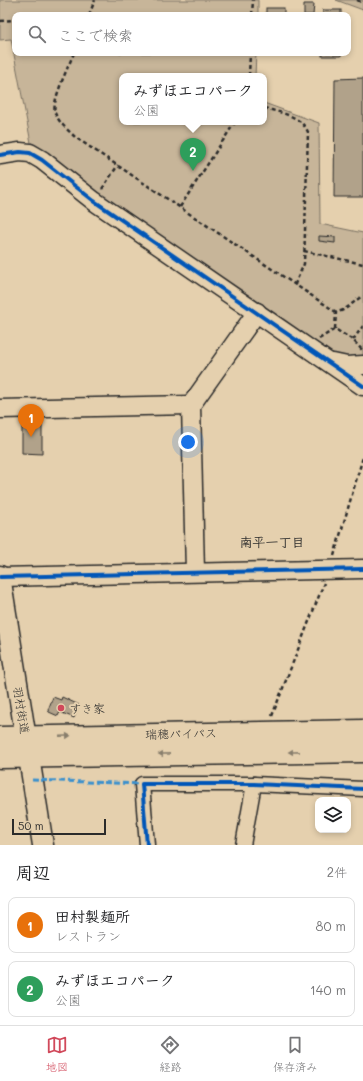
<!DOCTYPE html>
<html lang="ja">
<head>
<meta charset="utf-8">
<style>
  body { margin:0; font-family:Mali,"Klee One",sans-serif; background:#f2f2f2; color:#202124 }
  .controls { position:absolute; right:12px; bottom:12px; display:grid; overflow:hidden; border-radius:8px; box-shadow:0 2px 6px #0003 }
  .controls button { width:36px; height:36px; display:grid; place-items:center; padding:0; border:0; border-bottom:1px solid #e0e0e0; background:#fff; color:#202124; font:20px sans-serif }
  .scale { position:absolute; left:12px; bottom:10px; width:94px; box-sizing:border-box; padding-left:4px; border:2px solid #2b2b2b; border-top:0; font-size:11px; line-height:14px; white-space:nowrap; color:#2b2b2b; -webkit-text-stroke:3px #e5d0ae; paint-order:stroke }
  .you { position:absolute; left:188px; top:442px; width:14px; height:14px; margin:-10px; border:3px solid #fff; border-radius:50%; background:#1a73e8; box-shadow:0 0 0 6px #1a73e833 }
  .badge { display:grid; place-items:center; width:26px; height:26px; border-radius:50%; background:#d1495b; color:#fff; font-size:13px; font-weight:700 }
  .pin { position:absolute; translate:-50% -33px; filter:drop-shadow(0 1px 2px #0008) }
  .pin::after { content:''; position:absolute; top:21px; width:14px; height:12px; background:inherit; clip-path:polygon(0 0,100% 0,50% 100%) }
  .popup { position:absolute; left:119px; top:73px; width:148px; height:52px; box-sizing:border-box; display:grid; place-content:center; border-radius:8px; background:#fff; filter:drop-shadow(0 1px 3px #0005); font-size:13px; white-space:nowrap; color:#757577 }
  .popup b { font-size:15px; color:#202124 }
  .popup::after { content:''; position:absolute; left:50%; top:100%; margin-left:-8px; border:8px solid transparent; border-top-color:#fff }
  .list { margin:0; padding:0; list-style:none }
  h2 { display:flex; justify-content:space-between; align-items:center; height:52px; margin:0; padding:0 16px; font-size:17px }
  h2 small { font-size:13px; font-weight:400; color:#757577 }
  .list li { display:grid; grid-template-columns:26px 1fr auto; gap:12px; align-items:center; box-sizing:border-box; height:56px; margin:0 8px 8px; padding:0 8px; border:1px solid #e0e0e0; border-radius:8px }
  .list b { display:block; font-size:15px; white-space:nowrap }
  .list p { margin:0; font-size:13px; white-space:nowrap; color:#757577 }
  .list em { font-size:13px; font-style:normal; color:#757577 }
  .icon { flex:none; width:22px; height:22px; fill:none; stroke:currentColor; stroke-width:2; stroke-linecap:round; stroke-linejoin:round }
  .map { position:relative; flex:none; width:363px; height:845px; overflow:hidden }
  .search { position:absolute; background:#fff; box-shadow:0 2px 6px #0003; left:12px; right:12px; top:12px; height:44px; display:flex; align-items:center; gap:10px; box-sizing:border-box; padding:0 14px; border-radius:8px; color:#757577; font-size:15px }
  .sheet { height:180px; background:#fff }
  nav { display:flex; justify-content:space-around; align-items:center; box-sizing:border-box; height:56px; border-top:1px solid #e0e0e0; background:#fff; font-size:11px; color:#757577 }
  nav a { display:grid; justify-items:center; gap:2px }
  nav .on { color:#d1495b }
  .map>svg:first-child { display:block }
  .green { fill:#c7b599; stroke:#797062 }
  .building { fill:#b1a28a; stroke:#2b2b2b }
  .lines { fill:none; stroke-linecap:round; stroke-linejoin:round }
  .minor-casing { stroke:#2b2b2b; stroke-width:17 }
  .tertiary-casing { stroke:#2b2b2b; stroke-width:21 }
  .secondary-casing { stroke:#2b2b2b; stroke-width:23 }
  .trunk-casing { stroke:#2b2b2b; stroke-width:25 }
  .path { stroke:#2b2b2b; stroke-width:2.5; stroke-dasharray:4 3; stroke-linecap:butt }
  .minor { stroke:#e5d0ae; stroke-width:14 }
  .tertiary { stroke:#e5d0ae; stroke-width:18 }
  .secondary { stroke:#e5d0ae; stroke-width:20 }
  .trunk { stroke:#e5d0ae; stroke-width:22 }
  .quiet { stroke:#3b90cd; stroke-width:3; stroke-dasharray:6 3; stroke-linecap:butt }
  .cycleway-casing { stroke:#e5d0ae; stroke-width:6 }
  .cycleway { stroke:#0057b8; stroke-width:4 }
  .oneway { fill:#887e6c }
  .poi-dot { fill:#d1495b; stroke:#e5d0ae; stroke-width:1.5 }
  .labels { text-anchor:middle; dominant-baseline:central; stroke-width:4; stroke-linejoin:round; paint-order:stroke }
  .poi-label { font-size:12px; fill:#2b2b2b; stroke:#e5d0ae; text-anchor:start }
  .street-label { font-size:12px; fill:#2b2b2b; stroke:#e5d0ae }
  .neighbourhood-label { font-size:13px; font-weight:bold; fill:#2b2b2b; stroke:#e5d0ae }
</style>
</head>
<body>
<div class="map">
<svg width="363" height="845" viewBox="0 0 363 845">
  <rect width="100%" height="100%" fill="#e5d0ae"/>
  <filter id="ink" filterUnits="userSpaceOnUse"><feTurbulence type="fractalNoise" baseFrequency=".025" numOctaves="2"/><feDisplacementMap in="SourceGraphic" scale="8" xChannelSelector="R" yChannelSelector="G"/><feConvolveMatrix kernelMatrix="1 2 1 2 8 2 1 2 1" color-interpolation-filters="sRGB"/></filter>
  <g filter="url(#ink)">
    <g class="green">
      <polygon points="0,0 258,0 258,15 15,15 15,53 256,53 255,76 122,76 122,122 264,122 264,103 319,123 320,224 363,233 363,359 334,356 32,148 11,39 0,40"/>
      <polygon points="336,0 363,0 363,10"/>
    </g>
    <g class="building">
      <polygon points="304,4 314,4 313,15 304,15"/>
      <rect x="266" y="8" width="18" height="7"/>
      <rect x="323" y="10" width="18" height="5"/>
      <rect x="322" y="53" width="19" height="3"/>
      <polygon points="363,78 363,197 334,197 335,79"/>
      <polygon points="319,236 335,237 335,243 319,241"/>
      <polygon points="22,421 42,421 42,454 22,453"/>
      <polygon points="53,697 61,700 62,697 79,705 74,718 60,712 58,716 49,712 48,710"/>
    </g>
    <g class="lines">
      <defs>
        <g id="minor">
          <polyline points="147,845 142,784 254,784 363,789"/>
          <polyline points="243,845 254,784"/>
        </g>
        <g id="tertiary">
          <polyline points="0,155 20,152 30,153 42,160 94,201 363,386"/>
          <polyline points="333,363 347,366 363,365"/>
          <polyline points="0,409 191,405"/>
          <polyline points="195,572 191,405 257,312"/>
          <polyline points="0,577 363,569"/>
        </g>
        <polyline id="secondary" points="0,576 43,845"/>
        <g id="trunk">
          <polyline points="0,738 363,731"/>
          <polyline points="0,757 363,751"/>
        </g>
      </defs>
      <use href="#minor" class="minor-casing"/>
      <use href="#tertiary" class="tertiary-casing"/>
      <use href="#secondary" class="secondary-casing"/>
      <use href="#trunk" class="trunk-casing"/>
      <g class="path">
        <polyline points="357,0 363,3"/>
        <polyline points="89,15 95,0"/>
        <polyline points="252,15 253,0"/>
        <polyline points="0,21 15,20"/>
        <path d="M74 53C69 65 51 102 55 113 59 123 68 130 75 137L336 312C347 311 353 301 363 296"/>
        <polyline points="249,76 250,53"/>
        <path d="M264 108C281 113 300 115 308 132L304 264 295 284"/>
        <polyline points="102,189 118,165"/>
        <polyline points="180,207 235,122"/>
        <polyline points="304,251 363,264"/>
        <polyline points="335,329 336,312"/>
        <polyline points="319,339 335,329 353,340 363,351"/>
        <polyline points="353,340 363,326"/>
        <polyline points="334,556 363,457"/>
        <polyline points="272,716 324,583"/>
      </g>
      <use href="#minor" class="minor"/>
      <use href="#tertiary" class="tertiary"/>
      <use href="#secondary" class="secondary"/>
      <use href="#trunk" class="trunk"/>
      <polyline class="quiet" points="32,780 142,784"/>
      <defs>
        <g id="cycleway">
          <polyline points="0,155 20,152 30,153 42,160 94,201 363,386"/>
          <polyline points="0,577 363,569"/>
          <polyline points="147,845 142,784 254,784 363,789"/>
        </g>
      </defs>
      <use href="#cycleway" class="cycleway-casing"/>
      <use href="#cycleway" class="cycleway"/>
    </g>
    <defs><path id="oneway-solid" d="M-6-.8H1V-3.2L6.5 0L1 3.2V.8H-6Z"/></defs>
    <g class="oneway">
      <use href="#oneway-solid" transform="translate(65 736) rotate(-2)"/>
      <use href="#oneway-solid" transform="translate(294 752) rotate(179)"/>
      <use href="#oneway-solid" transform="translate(164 754) rotate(179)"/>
    </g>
  </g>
  <circle class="poi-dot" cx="61" cy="708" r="4"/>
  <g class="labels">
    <g class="poi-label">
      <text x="69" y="708">すき家</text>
    </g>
    <g class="street-label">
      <text transform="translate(22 710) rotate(81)">羽村街道</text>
      <text transform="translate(181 733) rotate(-1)">瑞穂バイパス</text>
    </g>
    <g class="neighbourhood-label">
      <text x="272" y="541">南平一丁目</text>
    </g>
  </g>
</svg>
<div class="controls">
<button><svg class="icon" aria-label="layers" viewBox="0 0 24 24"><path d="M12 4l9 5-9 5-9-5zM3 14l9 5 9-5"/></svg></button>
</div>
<div class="scale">50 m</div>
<div class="you"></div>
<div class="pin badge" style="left:31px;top:437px;background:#e8710a">1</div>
<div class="pin badge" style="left:193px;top:171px;background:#2e9e5b">2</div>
<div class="popup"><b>みずほエコパーク</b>公園</div>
<div class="search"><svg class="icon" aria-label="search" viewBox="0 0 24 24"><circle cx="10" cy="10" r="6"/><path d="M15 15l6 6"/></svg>ここで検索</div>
</div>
<section class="sheet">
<h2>周辺<small>2件</small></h2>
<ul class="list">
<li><span class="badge" style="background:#e8710a">1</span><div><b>田村製麺所</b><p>レストラン</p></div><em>80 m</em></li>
<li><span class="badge" style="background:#2e9e5b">2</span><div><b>みずほエコパーク</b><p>公園</p></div><em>140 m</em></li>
</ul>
</section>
<nav>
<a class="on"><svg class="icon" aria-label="map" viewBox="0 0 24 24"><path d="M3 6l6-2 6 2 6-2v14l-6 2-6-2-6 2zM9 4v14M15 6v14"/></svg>地図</a>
<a><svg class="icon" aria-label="directions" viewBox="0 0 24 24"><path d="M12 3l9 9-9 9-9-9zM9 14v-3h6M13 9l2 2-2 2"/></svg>経路</a>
<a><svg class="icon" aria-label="saved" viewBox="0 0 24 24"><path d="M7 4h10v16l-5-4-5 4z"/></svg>保存済み</a>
</nav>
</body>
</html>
